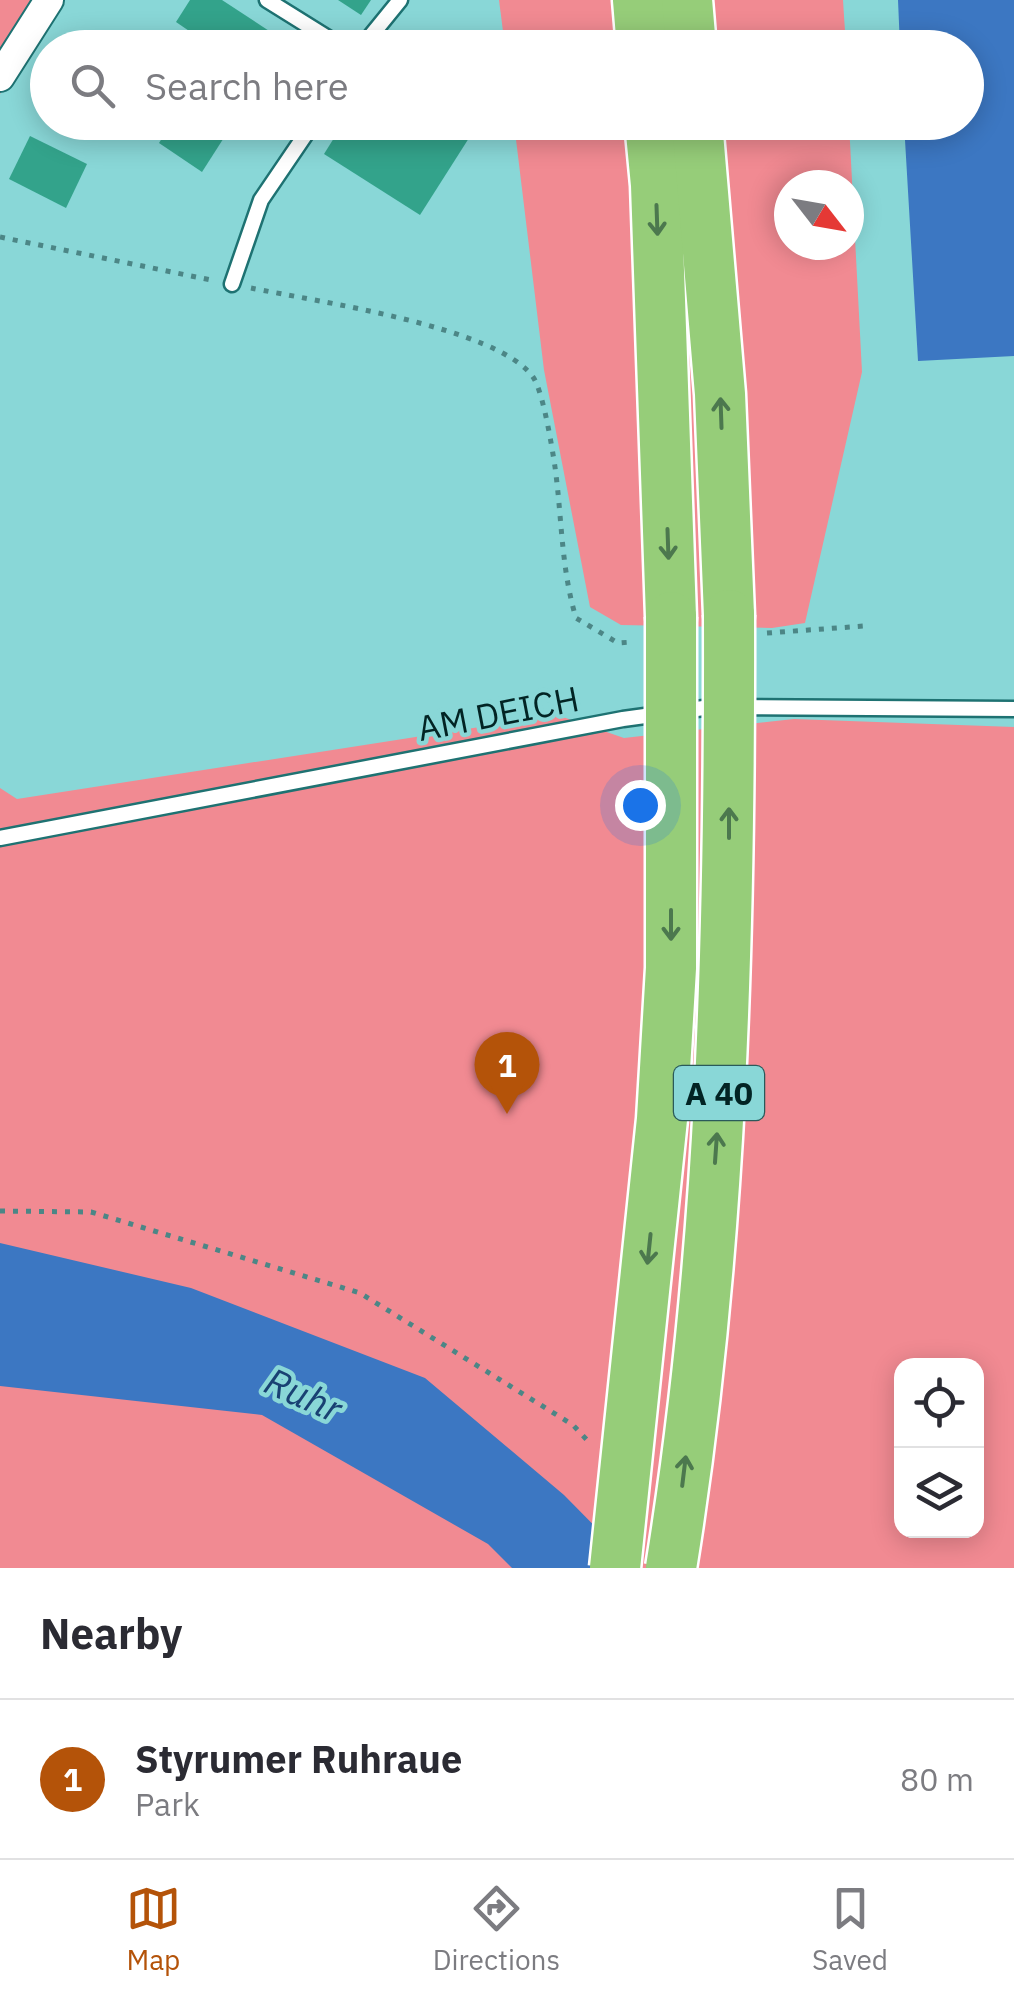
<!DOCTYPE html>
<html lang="en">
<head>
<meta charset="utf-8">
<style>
  body { margin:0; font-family:"IBM Plex Sans",sans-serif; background:#f2f2f3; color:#2b2b33 }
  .controls { position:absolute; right:30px; bottom:30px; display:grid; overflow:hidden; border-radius:20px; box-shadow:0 5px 25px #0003 }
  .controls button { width:90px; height:90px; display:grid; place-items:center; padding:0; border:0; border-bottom:2px solid #e1e1e2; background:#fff; color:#2b2b33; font:50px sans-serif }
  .compass { position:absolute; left:774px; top:170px; width:90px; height:90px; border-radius:50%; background:#fff; box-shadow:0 5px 25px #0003; rotate:121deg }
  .you { position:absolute; left:640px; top:805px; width:35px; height:35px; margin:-25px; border:8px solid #fff; border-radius:50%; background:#1a73e8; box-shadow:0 0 0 15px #1a73e833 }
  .badge { display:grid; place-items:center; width:65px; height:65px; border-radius:50%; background:#b45309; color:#fff; font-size:32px; font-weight:700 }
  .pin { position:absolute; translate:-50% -82px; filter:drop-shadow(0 2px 5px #0008) }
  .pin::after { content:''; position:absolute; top:52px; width:35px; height:30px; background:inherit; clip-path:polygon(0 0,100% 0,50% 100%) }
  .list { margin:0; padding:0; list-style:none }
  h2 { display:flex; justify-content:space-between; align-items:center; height:130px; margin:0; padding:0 40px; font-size:42px }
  h2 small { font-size:32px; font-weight:400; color:#7c7c81 }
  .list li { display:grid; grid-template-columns:65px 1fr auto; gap:30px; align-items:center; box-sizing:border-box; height:160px; padding:0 40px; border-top:2px solid #e1e1e2 }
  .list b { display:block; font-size:38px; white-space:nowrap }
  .list p { margin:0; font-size:32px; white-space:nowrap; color:#7c7c81 }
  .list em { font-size:32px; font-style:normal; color:#7c7c81 }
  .icon { flex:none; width:55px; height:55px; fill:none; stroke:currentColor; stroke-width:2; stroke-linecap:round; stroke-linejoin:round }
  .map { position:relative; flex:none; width:1014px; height:1568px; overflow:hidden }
  .search { position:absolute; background:#fff; box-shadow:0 5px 25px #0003; left:30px; right:30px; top:30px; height:110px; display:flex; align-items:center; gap:25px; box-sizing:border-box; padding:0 35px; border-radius:55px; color:#7c7c81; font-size:38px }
  .sheet { height:290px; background:#fff }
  nav { display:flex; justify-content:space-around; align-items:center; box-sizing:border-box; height:140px; border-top:2px solid #e1e1e2; background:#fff; font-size:28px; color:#7c7c81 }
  nav a { display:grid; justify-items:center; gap:5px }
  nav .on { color:#b45309 }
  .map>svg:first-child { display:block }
  .green { fill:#f18a92; fill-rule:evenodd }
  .water { fill:#3c77c2 }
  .building { fill:#33a38b }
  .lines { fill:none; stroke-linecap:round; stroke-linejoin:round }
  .service-casing { stroke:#1e7272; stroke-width:19 }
  .minor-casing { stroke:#1e7272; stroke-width:32 }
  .motorway-casing { stroke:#fff; stroke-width:55 }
  .path { stroke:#4c8686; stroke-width:5; stroke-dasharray:5 8; stroke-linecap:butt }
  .service { stroke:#fff; stroke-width:14 }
  .minor { stroke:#fff; stroke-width:28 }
  .motorway { stroke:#96cd79; stroke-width:50 }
  .motorway-bridge-casing { stroke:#fff; stroke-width:55; stroke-linecap:butt }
  .motorway-bridge { stroke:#96cd79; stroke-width:50 }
  .oneway { stroke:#4c784e }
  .labels { text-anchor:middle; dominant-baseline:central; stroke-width:9; stroke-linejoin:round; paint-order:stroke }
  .shield { fill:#89d7d7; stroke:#2a5a5a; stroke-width:2.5 }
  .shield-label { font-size:32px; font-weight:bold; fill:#022424 }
  .street-label { font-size:35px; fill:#022424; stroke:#89d7d7 }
  .water-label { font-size:38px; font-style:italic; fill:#194173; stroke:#89d7d7 }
</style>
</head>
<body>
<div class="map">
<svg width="1014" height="1568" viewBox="0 0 1014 1568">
  <rect width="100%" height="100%" fill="#89d7d7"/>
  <g class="green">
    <polygon points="0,0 62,0 0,94"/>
    <polygon points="499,0 843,0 846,47 505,47"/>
    <path d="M514 123H849L862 372 805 623 772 628 621 625 590 607 544 370ZM789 185H849V245H789Z"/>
    <path d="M557 715 624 738 794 719 1014 727V1568H0V788L17 799ZM902 1366H976V1530H902Z"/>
  </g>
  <g class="water">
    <polygon points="898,0 1014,0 1014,356 918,361 904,123 966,122 966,48 900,47"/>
    <polygon points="0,1243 191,1288 425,1378 564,1495 636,1568 512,1568 488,1544 262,1415 0,1386"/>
  </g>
  <g class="building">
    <polygon points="190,0 222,0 295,48 214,48 176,22"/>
    <polygon points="338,0 371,0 361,15"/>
    <polygon points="172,122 234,122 202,172 159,143"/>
    <polygon points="344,122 468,122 476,127 420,215 324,154"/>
    <polygon points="30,136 87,164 66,208 9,179"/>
  </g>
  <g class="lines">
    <defs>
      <g id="service">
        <polyline points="267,0 344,48"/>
        <polyline points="361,48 400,0"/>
        <polyline points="232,284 261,200 314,122"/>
        <polyline points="0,838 623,719 711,707 1014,709"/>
      </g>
      <polyline id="minor" points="0,77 49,0"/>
      <g id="motorway">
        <polyline points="638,0 642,48"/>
        <polyline points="687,0 691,48"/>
        <polyline points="650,122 656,185 671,617"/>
        <polyline points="697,122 720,394 729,615"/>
      </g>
    </defs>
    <use href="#service" class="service-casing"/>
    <use href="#minor" class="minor-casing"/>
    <use href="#motorway" class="motorway-casing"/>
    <g class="path">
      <polyline points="0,237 211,280"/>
      <path d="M251 288C314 301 498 327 533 377 543 391 552 447 555 467 562 518 561 568 576 618L618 643 632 642"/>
      <polyline points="767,633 864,626"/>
      <polyline points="0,1211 91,1212 360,1293 573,1425 587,1440"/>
    </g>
    <use href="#service" class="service"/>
    <use href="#minor" class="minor"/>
    <use href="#motorway" class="motorway"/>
    <defs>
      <g id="motorway-bridge">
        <polyline points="615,1568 662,1119 671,968 671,617"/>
        <path d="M671 1568C722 1253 730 934 729 615"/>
      </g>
    </defs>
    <use href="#motorway-bridge" class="motorway-bridge-casing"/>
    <use href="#motorway-bridge" class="motorway-bridge"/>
  </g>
  <defs><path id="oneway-shaft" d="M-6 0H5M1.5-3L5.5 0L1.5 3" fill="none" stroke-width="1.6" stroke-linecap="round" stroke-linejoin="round" transform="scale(2.5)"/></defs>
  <g class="oneway">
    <use href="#oneway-shaft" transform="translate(657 220) rotate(88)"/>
    <use href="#oneway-shaft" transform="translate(721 413) rotate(-92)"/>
    <use href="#oneway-shaft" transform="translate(668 544) rotate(88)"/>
    <use href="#oneway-shaft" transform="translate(729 823) rotate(-90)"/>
    <use href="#oneway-shaft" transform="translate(671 925) rotate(90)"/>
    <use href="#oneway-shaft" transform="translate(716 1148) rotate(-86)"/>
    <use href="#oneway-shaft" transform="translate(649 1249) rotate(96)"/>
    <use href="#oneway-shaft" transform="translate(684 1471) rotate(-83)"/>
  </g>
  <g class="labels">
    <rect class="shield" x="674" y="1066" width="90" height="54" rx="8"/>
    <g class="shield-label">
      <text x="719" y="1093">A 40</text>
    </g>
    <g class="street-label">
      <text transform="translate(498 713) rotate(-11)">AM DEICH</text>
    </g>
    <g class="water-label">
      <text transform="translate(304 1394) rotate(24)">Ruhr</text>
    </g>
  </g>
</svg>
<div class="controls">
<button><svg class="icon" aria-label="locate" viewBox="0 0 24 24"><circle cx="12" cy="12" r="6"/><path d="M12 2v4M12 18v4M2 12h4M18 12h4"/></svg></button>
<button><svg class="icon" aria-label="layers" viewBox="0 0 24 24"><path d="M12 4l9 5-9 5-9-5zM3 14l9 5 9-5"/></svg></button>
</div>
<svg class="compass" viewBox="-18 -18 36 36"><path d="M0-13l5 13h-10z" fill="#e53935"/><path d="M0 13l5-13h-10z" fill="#7c7c81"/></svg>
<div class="you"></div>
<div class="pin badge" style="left:507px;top:1114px">1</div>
<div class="search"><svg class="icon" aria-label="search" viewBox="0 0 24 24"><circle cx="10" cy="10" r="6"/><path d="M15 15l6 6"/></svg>Search here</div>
</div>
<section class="sheet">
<h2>Nearby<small></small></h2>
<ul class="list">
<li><span class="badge">1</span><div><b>Styrumer Ruhraue</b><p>Park</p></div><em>80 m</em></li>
</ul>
</section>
<nav>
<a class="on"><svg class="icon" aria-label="map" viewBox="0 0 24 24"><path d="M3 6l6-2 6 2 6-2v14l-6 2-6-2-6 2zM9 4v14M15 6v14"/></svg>Map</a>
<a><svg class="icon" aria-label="directions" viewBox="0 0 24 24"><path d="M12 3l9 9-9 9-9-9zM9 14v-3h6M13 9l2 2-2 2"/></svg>Directions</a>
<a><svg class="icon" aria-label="saved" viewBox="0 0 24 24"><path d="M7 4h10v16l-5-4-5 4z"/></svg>Saved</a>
</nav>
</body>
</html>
